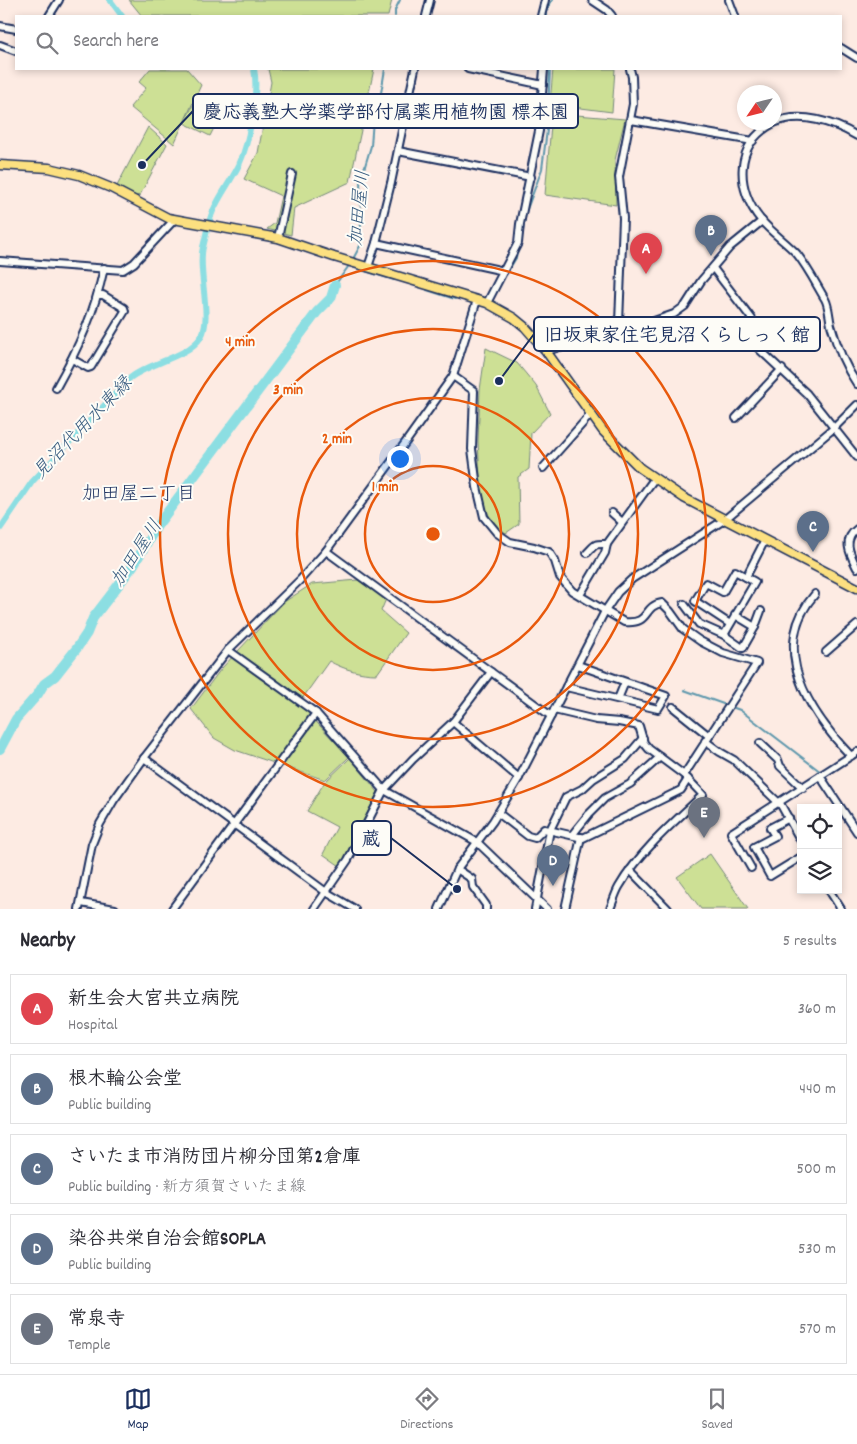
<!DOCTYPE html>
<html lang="en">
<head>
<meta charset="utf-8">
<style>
  body { margin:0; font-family:Dekko,"Klee One",sans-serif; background:#f2f2f3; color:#2b2b33 }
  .controls { position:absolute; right:15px; bottom:15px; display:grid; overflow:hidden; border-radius:0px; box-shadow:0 2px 8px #0003 }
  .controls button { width:45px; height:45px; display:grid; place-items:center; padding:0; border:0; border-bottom:1px solid #e1e1e2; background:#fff; color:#2b2b33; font:25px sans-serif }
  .compass { position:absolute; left:737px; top:85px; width:45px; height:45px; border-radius:50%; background:#fff; box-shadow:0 2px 8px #0003; rotate:235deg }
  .you { position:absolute; left:399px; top:458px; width:18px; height:18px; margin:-12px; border:4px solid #fff; border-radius:50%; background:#1a73e8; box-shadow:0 0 0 8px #1a73e833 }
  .badge { display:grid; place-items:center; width:32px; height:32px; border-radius:50%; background:#1b2f5e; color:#fff; font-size:16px; font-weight:700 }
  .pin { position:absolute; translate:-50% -41px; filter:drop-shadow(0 1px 2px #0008) }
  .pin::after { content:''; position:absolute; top:26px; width:18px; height:15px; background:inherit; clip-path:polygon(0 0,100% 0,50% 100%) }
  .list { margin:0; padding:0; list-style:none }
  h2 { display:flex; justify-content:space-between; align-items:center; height:65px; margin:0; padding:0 20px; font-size:21px }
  h2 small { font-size:16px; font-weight:400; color:#7c7c81 }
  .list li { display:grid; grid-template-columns:32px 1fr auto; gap:15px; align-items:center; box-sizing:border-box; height:70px; margin:0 10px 10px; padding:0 10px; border:1px solid #e1e1e2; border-radius:0px }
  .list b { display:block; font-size:19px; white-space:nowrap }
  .list p { margin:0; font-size:16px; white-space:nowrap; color:#7c7c81 }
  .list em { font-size:16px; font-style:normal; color:#7c7c81 }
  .icon { flex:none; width:28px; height:28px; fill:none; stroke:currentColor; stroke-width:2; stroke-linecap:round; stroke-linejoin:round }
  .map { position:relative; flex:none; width:857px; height:909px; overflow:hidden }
  .search { position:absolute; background:#fff; box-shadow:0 2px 8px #0003; left:15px; right:15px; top:15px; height:55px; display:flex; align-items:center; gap:12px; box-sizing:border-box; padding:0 18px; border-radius:0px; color:#7c7c81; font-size:19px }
  .sheet { height:465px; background:#fff }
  nav { display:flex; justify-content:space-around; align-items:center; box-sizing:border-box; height:70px; border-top:1px solid #e1e1e2; background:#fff; font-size:14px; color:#7c7c81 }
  nav a { display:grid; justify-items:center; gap:2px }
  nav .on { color:#1b2f5e }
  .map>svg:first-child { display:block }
  .green { fill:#cde095; stroke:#74887a }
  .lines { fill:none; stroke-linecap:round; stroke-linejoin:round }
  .stream { stroke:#5f98ad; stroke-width:2 }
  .canal { stroke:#8cdee2; stroke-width:6 }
  .river { stroke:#8cdee2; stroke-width:10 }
  .minor-casing { stroke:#1b2f5e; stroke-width:10 }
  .major-casing { stroke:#1b2f5e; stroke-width:11 }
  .minor { stroke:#fdfcf7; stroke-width:6 }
  .major { stroke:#fce080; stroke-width:8 }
  .ring { fill:none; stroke:#e8590c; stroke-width:2.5 }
  .labels { text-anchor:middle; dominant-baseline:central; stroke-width:4; stroke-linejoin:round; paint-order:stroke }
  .water-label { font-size:19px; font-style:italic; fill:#375b7f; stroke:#fdfcf7 }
  .neighbourhood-label { font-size:19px; fill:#1b2f5e; stroke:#fdfcf7 }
  .centre { fill:#e8590c; stroke:#fdfcf7; stroke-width:2.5 }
  .ring-label { font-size:15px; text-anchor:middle; font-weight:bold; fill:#e8590c; stroke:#fdfcf7; stroke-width:4; stroke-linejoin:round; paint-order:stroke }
  .leader { fill:none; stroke:#1b2f5e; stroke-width:2 }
  .callout-dot { fill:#1b2f5e; stroke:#fdfcf7; stroke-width:2 }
  .callout { fill:#fdfcf7; stroke:#1b2f5e; stroke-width:2 }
  .callout-label { font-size:19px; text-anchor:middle; font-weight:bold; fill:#1b2f5e }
</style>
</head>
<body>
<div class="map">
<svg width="857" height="909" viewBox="0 0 857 909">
  <rect width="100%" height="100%" fill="#fdebe3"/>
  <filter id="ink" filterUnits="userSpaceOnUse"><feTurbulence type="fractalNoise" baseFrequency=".02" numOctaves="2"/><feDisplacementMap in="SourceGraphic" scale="10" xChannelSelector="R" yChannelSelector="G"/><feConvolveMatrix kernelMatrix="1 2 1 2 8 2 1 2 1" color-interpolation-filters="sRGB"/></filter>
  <g filter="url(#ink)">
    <g class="green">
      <polygon points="129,0 392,0 388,16 142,16"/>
      <polygon points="150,69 187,69 201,85 174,144 130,107 146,88 139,82"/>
      <polygon points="268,69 374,69 350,182 294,208 291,235 267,229 275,223 281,196 244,179 258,153 271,82"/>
      <polygon points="553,69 615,69 612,112 550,104"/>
      <polygon points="196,99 222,112 210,136 184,123"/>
      <polygon points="552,113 625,119 615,160 616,205 545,195"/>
      <polygon points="148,127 167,144 140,195 136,196 117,186"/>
      <polygon points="486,348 517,363 536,386 550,413 531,433 529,469 518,477 519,524 506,533 492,523 481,496 478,441 480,390"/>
      <path d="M358 580 386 599 381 611 406 633 377 674C360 674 343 669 329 661L302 699 306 711 349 757 325 780 235 750 214 738 191 709 221 669 284 602 312 584Z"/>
      <polygon points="350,758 378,792 340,866 323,854 337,827 307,811 324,783"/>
      <polygon points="710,854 748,909 701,909 677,877"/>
    </g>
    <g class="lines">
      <g class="stream">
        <polyline points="395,16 395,10 400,0"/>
        <polyline points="546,16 546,12 552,0"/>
        <polyline points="521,243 526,212 542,169 547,130 550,69"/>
        <polyline points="353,259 360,246 361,221 360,178 365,166 371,146 373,119 380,99 385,69"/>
        <polyline points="349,266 394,280"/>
        <polyline points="505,276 516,258 519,247"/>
        <polyline points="335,285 348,267"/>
        <polyline points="427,290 455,299"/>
        <polyline points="684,690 740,710 821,772"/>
        <polyline points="824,775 857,826"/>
      </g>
      <g class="canal">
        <polyline points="110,0 122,16"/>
        <path d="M0 529 32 482 130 378C150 362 187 358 201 337 213 318 197 271 203 247 206 236 208 222 213 211 220 195 231 181 239 165 249 143 259 92 254 69"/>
      </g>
      <polyline class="river" points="0,749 16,719 38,694 44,684 55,676 77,648 87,633 93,618 133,566 157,526 317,312 331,298 335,285"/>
      <defs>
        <g id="minor">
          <polyline points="592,0 607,10 612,16"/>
          <polyline points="729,0 735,16"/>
          <polyline points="49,16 59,0"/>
          <polyline points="426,16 430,0"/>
          <polyline points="541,16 545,0"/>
          <polyline points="0,26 16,29"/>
          <polyline points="0,45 16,51"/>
          <polyline points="841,48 857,58"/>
          <polyline points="468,69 543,85"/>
          <polyline points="631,120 753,141"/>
          <path d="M857 136C834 122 800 111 774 123 734 143 735 189 761 220 772 233 786 242 797 254 808 268 816 284 825 299 829 306 829 317 831 325 837 347 844 365 857 384"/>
          <polyline points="398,151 531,177"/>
          <polyline points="278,238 292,174"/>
          <polyline points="376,243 391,183 415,69"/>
          <polyline points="0,261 123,270 134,263 174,220"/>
          <polyline points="368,267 376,243 504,271"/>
          <polyline points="713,268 752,319 742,333 807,394 857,457"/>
          <polyline points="487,303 518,243 520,224 539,131 544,69"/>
          <polyline points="616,331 619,323 623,218 619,177 633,104 632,77 630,69"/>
          <polyline points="546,351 608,333 651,322 674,314 685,306 701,281 730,247 762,221"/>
          <polyline points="72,359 88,368 91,367 125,311 124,308 103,295 98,295"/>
          <path d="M453 376 474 391 472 449 477 487 484 517 497 533 510 542 534 547 549 552 555 561 560 577 572 591 624 622C651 625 642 606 662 603L670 611 683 629 700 641 723 653 757 663 684 775"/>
          <path d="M56 388C79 347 94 314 104 268"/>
          <polyline points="736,418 782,369"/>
          <polyline points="543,468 591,414"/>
          <polyline points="612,513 622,522"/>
          <path d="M857 529C842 540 850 554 857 568"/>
          <polyline points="326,551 551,716"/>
          <path d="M587 553C597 543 594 544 607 544L654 479"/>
          <polyline points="746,577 765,540"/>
          <path d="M815 594C767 649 810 713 851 756"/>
          <polyline points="580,595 605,553 607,544"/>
          <polyline points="684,604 699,624 724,635 741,647 743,648 755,627 761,611"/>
          <polyline points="735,615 755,627"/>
          <polyline points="724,635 755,582 735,571 723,592 706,583 695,601 730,624"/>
          <polyline points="228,650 316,713 384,790 477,842 547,909"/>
          <polyline points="826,652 857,625"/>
          <polyline points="566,687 658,709 666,696 578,665"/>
          <polyline points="618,699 625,682"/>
          <polyline points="673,707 709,736"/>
          <path d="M554 710 596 720 619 722 639 726 644 743 649 749 684 775 703 795C673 823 640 851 619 887 615 894 613 902 610 909"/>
          <polyline points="453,722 519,778"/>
          <polyline points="705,741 720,752 734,760 781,805 801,841"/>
          <polyline points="760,743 778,760 780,766 803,788"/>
          <polyline points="144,758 326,892 355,909"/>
          <polyline points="820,776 857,832"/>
          <polyline points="498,813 528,836 535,838 544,829 583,838 681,790 688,779"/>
          <polyline points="789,818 770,828 775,836 754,847 770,876 801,857"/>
          <polyline points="572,835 589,814 605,798 630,784 660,757"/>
          <polyline points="751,868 731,833 857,752"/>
          <polyline points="457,869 472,879 473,887 486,905 486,909"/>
          <polyline points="630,870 668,909"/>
          <polyline points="829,890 841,909"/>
          <polyline points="81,903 115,909"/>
          <polyline points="79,909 92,844 100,824 114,800 144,758 228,650 300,580 326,551 408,439 453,376 477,300"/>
          <polyline points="172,909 316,713"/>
          <polyline points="314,909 348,860 384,790 413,759 453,722 491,672"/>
          <polyline points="439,909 457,869 493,821 519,778 605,611 618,592 632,579 724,520 834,428 857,405"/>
          <polyline points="535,909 550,830 566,797 582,789 593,779 625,759 643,738"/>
          <polyline points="565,909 581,837"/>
        </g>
        <polyline id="major" points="0,165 49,168 79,175 111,188 168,218 278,238 334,257 487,303 514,318 525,327 546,351 603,431 640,468 684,498 857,588"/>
      </defs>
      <use href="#minor" class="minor-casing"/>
      <use href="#major" class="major-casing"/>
      <use href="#minor" class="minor"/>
      <use href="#major" class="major"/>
    </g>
  </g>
  <g class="ring">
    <circle cx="433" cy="534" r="68"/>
    <circle cx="433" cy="534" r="136"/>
    <circle cx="433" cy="534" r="205"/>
    <circle cx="433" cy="534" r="273"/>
  </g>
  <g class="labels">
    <g class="water-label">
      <text transform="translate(361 208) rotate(-84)">加田屋川</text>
      <text transform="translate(84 429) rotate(-46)">見沼代用水東縁</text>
      <text transform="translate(138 554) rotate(-56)">加田屋川</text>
    </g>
    <g class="neighbourhood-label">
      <text x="139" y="495">加田屋二丁目</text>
    </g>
  </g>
  <circle cx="433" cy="534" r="8" class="centre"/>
  <g class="ring-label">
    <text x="240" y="346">4 min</text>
    <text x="288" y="394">3 min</text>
    <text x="337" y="443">2 min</text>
    <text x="385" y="491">1 min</text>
  </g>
  <path class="leader" d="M142 165L193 111M499 381L534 334M457 889L391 838"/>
  <g class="callout-dot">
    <circle cx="142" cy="165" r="5"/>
    <circle cx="499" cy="381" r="5"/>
    <circle cx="457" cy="889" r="5"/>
  </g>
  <g class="callout">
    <rect x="193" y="94" width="385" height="34" rx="5"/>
    <rect x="534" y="317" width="286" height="34" rx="5"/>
    <rect x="352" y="821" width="39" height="34" rx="5"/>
  </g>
  <g class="callout-label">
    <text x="386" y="118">慶応義塾大学薬学部付属薬用植物園 標本園</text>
    <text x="677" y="341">旧坂東家住宅見沼くらしっく館</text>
    <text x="371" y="845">蔵</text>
  </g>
</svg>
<div class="controls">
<button><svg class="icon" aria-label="locate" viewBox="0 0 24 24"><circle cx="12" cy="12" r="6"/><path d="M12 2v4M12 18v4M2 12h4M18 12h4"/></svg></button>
<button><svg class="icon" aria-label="layers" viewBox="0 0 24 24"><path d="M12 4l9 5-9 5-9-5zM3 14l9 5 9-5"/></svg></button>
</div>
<svg class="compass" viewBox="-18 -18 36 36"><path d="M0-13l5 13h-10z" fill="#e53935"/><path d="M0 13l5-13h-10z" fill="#7c7c81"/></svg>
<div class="you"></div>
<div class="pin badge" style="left:646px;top:274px;background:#e0444e">A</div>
<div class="pin badge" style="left:711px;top:256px;background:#5c6f8a">B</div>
<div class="pin badge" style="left:813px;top:552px;background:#5c6f8a">C</div>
<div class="pin badge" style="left:553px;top:886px;background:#5c6f8a">D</div>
<div class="pin badge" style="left:704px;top:838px;background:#6b7280">E</div>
<div class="search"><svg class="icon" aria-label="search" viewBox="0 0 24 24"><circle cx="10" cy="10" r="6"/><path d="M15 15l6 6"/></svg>Search here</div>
</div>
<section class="sheet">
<h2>Nearby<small>5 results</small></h2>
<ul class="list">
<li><span class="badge" style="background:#e0444e">A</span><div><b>新生会大宮共立病院</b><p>Hospital</p></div><em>360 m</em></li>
<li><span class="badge" style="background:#5c6f8a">B</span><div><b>根木輪公会堂</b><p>Public building</p></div><em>440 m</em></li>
<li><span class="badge" style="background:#5c6f8a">C</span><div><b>さいたま市消防団片柳分団第2倉庫</b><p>Public building · 新方須賀さいたま線</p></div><em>500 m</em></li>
<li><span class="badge" style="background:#5c6f8a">D</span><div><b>染谷共栄自治会館SOPLA</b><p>Public building</p></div><em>530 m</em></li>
<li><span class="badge" style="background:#6b7280">E</span><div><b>常泉寺</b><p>Temple</p></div><em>570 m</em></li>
</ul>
</section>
<nav>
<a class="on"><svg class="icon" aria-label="map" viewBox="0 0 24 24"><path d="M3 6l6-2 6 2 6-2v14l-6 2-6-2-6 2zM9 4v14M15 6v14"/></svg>Map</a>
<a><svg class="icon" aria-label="directions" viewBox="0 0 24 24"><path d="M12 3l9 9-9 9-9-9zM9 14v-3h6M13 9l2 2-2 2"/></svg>Directions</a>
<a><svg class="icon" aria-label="saved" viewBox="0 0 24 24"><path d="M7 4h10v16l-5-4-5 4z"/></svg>Saved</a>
</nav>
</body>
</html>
